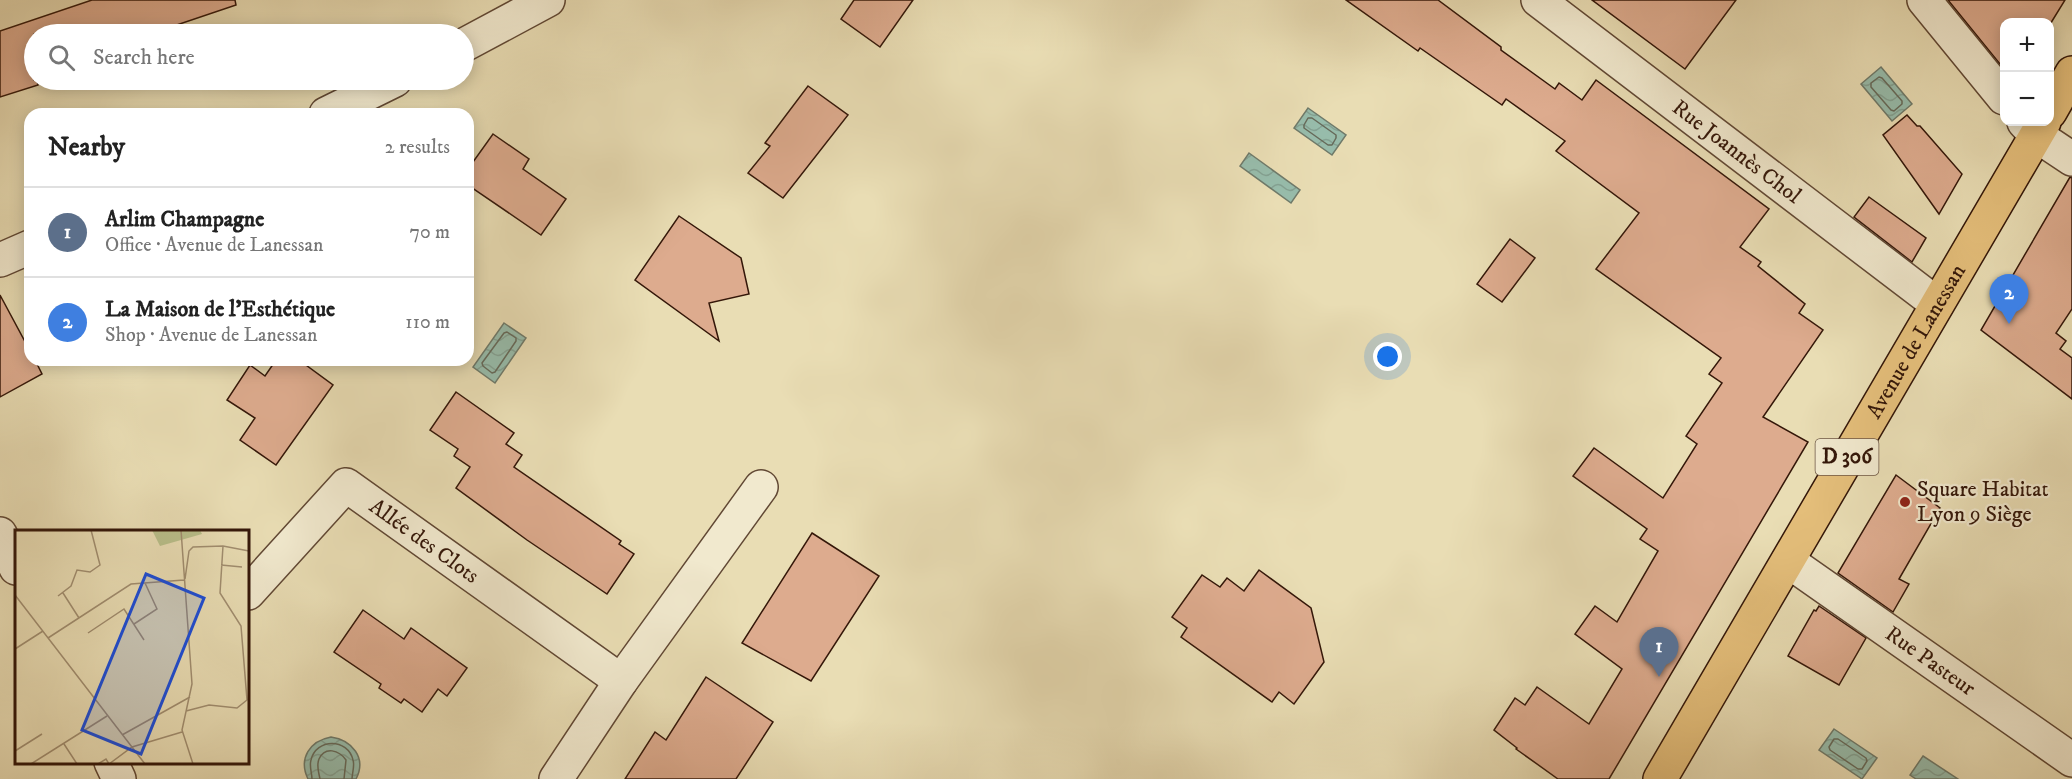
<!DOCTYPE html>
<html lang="en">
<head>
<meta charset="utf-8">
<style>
  body { margin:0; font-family:"IM FELL DW Pica",serif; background:#f2f2f2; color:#222 }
  .controls { position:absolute; right:18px; top:18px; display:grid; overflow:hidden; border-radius:12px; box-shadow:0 3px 15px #0003 }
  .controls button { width:54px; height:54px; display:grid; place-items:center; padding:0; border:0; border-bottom:2px solid #e0e0e0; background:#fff; color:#222; font:30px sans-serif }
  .you { position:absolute; left:1388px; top:357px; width:21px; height:21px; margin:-15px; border:4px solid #fff; border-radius:50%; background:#1a73e8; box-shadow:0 0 0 9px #1a73e833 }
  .badge { display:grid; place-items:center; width:39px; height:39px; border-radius:50%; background:#1a73e8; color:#fff; font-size:20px; font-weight:700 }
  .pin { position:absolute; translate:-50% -50px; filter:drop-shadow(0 2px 3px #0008) }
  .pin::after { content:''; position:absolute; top:32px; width:21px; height:18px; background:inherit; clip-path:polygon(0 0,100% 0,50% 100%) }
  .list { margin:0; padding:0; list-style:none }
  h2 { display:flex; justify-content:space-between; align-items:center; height:78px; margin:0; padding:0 24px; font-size:26px }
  h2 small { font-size:20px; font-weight:400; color:#767676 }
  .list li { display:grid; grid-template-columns:39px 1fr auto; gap:18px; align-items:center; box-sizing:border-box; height:90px; padding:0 24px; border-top:2px solid #e0e0e0 }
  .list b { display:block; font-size:22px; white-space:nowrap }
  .list p { margin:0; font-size:20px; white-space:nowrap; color:#767676 }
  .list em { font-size:20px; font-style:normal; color:#767676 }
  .icon { flex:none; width:33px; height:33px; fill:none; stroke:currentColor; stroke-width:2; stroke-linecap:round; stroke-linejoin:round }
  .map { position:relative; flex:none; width:2072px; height:779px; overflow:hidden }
  .search { position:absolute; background:#fff; box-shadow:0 3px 15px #0003; left:24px; top:24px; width:450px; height:66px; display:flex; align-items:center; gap:15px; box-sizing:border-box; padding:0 21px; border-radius:33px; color:#767676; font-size:22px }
  .panel { position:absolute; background:#fff; box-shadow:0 3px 15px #0003; left:24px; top:108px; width:450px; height:258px; border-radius:18px }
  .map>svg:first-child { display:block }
  .water { fill:url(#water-waves); stroke:#6f7a6a; stroke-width:1.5 }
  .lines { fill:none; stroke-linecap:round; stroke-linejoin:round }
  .shore { stroke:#666a5a; stroke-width:1.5 }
  .building { fill:#ddab8e; stroke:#341709; stroke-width:1.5 }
  .street-casing { stroke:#614834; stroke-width:36 }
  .primary-casing { stroke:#341709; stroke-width:36 }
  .street { stroke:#f1e9ce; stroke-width:33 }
  .primary { stroke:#e4be7a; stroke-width:33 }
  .poi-dot { fill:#8f2418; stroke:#f1e9ce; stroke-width:2 }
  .labels { text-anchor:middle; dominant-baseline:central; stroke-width:4.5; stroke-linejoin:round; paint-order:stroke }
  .shield { fill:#f1e9ce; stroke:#6d5644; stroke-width:1.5 }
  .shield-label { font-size:21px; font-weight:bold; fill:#341709 }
  .street-label { font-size:22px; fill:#341709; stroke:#f1e9ce }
  .poi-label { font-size:22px; fill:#341709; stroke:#f1e9ce; text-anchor:start }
  .inset-road { fill:none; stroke:#a18e70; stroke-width:1.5 }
  .view { fill:#1d4ed8; fill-opacity:0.15; stroke:#1d4ed8; stroke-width:3 }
  .inset-edge { fill:none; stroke:#341709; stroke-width:3 }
</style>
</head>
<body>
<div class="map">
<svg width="2072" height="779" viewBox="0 0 2072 779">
  <defs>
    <pattern id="water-waves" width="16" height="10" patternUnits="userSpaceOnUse" patternTransform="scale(1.5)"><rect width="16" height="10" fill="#97bcab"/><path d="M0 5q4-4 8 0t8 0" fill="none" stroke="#83a192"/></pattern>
  </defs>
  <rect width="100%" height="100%" fill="#e9ddb4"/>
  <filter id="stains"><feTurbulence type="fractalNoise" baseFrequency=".00333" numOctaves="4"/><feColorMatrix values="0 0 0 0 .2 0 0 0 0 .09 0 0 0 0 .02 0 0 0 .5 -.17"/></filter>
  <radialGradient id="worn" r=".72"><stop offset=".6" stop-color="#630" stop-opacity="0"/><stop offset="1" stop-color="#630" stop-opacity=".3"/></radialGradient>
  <g class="water">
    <polygon points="1881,67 1912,104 1892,121 1861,84"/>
    <polygon points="1308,108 1346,135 1332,155 1294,128"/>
    <polygon points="1249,153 1300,190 1291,203 1240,166"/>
    <polygon points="504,323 526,338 495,383 473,367"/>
    <polygon points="1834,729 1877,758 1862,779 1819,750"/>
    <path d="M331 737C352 740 367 758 356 779H308C298 758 310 741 331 737Z"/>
    <polygon points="1923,756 1958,779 1916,779 1910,775"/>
  </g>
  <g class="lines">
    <g class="shore">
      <polygon points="1879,77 1882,78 1902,101 1902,104 1894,111 1891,110 1871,87 1871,83"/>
      <polygon points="1308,118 1312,118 1336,135 1336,138 1332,145 1328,145 1304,128 1304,125"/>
      <polygon points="507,332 516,338 516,341 495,372 492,373 483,366 482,363 504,333"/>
      <polygon points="1834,739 1838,739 1866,758 1867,761 1862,769 1858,769 1830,750 1829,747"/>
      <path d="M312 779C312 773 309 766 311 760 316 738 348 738 353 760 355 766 352 773 352 779"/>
      <path d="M320 779C319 773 316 766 319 759 325 746 339 750 346 760L344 779"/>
    </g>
  </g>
  <g class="building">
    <polygon points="92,0 235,0 236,5 150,34 34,34 34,80 37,80 38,85 0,97 0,31"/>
    <polygon points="854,0 913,0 880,47 841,19"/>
    <polygon points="1346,0 1438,0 1501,47 1501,50 1555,89 1559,83 1582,100 1596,80 1769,209 1740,247 1761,262 1758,266 1805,304 1799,313 1823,330 1763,417 1808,442 1609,779 1558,779 1516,749 1517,748 1494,730 1515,698 1525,705 1537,687 1589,724 1622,669 1575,634 1595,606 1617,622 1658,551 1640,539 1647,529 1573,476 1594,448 1663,498 1697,444 1686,436 1722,383 1709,374 1721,358 1596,269 1639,213 1556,151 1565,141 1506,99 1502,105 1420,48 1418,51"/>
    <polygon points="1592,0 1736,0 1685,69"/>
    <polygon points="1948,0 2065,0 2049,26 2049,22 2004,22 2004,69"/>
    <polygon points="808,86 848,115 783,198 748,173 770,146 765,143"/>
    <polygon points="1907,115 1917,126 1920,126 1962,174 1939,214 1883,135"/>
    <polygon points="493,134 529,159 523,169 566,199 541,235 468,185 468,169"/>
    <polygon points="2070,177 2072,178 2072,309 2056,333 2066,341 2060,349 2072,358 2072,399 1981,330"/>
    <polygon points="1869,197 1926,238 1912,262 1854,217"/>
    <polygon points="679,216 741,258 749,294 709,303 719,341 635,280"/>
    <polygon points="1510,239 1535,258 1502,302 1477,284"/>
    <polygon points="0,295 30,351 30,360 35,360 42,374 0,397"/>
    <polygon points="276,360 299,360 333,385 276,465 240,440 255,418 227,400 250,365 265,376"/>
    <polygon points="456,392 514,433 506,444 522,455 514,467 621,541 619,544 634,554 607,594 527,540 456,488 470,467 454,456 458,449 430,430"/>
    <polygon points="1896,475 1940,508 1899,579 1909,584 1893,612 1838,573"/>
    <polygon points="812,533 879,576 811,681 742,643"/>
    <polygon points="1259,570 1311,608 1324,662 1294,704 1279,692 1272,702 1181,637 1187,628 1172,617 1202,575 1220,587 1227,578 1244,591"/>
    <polygon points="1819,606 1866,638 1839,685 1788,656 1814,610 1816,611"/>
    <polygon points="363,610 404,639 411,628 467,668 447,696 438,689 422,712 404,699 401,703 379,688 381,684 334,652"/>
    <polygon points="706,677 773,722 736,779 625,779 655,732 666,740"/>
  </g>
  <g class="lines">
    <defs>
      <g id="street">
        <path id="s1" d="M1538 0 1937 304"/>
        <polyline points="1924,0 2004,98"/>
        <polyline points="464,45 548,0"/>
        <polyline points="326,114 395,80"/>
        <polyline points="2024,122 2036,135 2072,159"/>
        <polyline points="0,260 30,247"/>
        <polyline points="0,534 16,568"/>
        <path id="s2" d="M1788 561 2072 760"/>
        <path id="s3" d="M248 593 346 485 621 681"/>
        <polyline points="111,762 119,779"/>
        <polyline points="556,779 621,681 761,487"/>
      </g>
      <g id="primary">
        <polyline points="2050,112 2072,73"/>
        <path id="s4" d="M1660 779 2044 122"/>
      </g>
    </defs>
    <use href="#street" class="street-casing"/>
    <use href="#primary" class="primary-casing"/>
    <use href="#street" class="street"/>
    <use href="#primary" class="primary"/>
  </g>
  <circle class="poi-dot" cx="1905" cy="502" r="6"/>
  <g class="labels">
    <rect class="shield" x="1815.5" y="439" width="63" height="36" rx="4.5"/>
    <g class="shield-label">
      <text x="1847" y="457">D 306</text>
    </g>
    <g class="street-label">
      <text stroke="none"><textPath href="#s1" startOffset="250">Rue Joannès Chol</textPath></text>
      <text stroke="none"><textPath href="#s4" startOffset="507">Avenue de Lanessan</textPath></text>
      <text stroke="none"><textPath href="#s3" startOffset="242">Allée des Clots</textPath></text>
      <text stroke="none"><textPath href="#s2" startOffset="174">Rue Pasteur</textPath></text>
    </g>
    <g class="poi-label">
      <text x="1917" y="489">Square Habitat<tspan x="1917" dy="25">Lyon 9 Siège</tspan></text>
    </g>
  </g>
  <g transform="translate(15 530)">
    <rect width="234" height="234" fill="#e9ddb4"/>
    <path d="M137 0H185L187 4 145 16Z" fill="#b9c08b"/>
    <path class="inset-road" d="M166 0 177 154 167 200 178 234M206 35 227 37M170 49 174 21 178 17 208 16 234 21M48 63 64 88M0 65 130 234M43 66 56 56 62 40 75 42 85 35 76 0M119 94 142 79 130 53M73 103 109 79 129 110M33 108 116 54 169 50M0 119 28 101M171 181 194 175 222 178 232 170 226 96 205 63 208 16M107 205 175 167M49 214 62 234M0 221 27 204M16 234 92 186M83 234 91 229 94 234 117 217 167 202"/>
    <path class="view" d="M131 44 189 68 126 224 67 200Z"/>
    <rect width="234" height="234" class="inset-edge"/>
  </g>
  <rect width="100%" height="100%" filter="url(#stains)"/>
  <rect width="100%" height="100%" fill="url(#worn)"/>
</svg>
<div class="controls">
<button>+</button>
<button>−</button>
</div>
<div class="you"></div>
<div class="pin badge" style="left:1659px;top:677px;background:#5c6f8a">1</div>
<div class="pin badge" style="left:2009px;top:324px;background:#3f7fe0">2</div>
<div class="search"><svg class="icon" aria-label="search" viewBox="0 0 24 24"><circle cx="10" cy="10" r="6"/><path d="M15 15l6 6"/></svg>Search here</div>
<section class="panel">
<h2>Nearby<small>2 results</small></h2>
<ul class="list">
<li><span class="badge" style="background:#5c6f8a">1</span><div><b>Arlim Champagne</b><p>Office · Avenue de Lanessan</p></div><em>70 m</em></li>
<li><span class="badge" style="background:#3f7fe0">2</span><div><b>La Maison de l'Esthétique</b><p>Shop · Avenue de Lanessan</p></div><em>110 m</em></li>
</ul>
</section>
</div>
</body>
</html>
